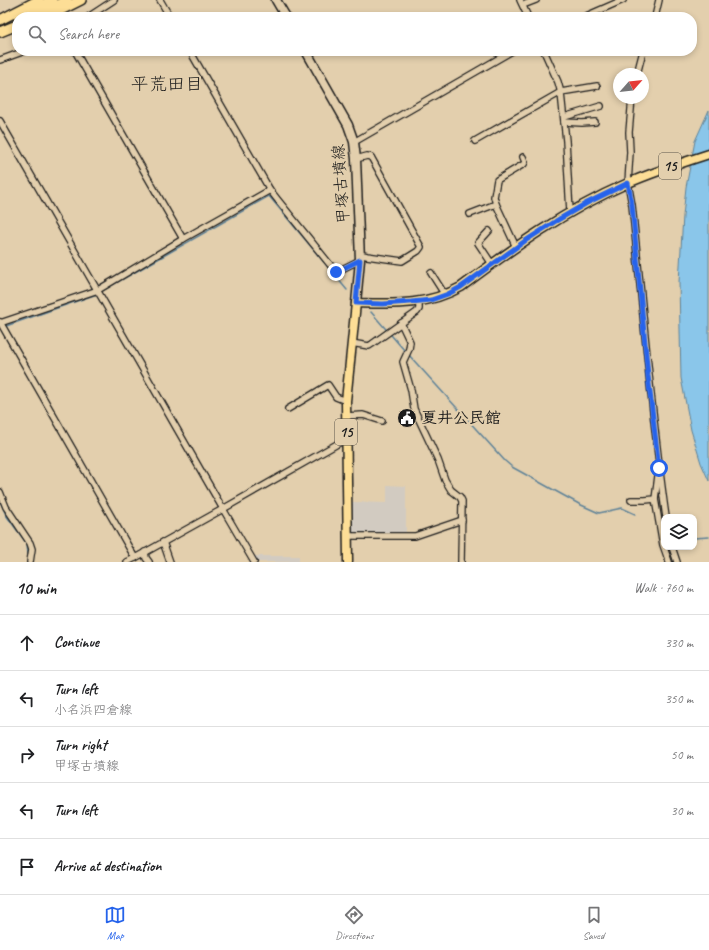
<!DOCTYPE html>
<html lang="en">
<head>
<meta charset="utf-8">
<style>
  body { margin:0; font-family:Caveat,"Klee One",sans-serif; background:#f6f6f6; color:#202124 }
  .controls { position:absolute; right:12px; bottom:12px; display:grid; overflow:hidden; border-radius:8px; box-shadow:0 2px 6px #0003 }
  .controls button { width:36px; height:36px; display:grid; place-items:center; padding:0; border:0; border-bottom:1px solid #e0e0e0; background:#fff; color:#202124; font:20px sans-serif }
  .compass { position:absolute; left:613px; top:68px; width:36px; height:36px; border-radius:50%; background:#fff; box-shadow:0 2px 6px #0003; rotate:63deg }
  .stop { position:absolute; width:12px; height:12px; margin:-9px; border:3px solid #2563eb; border-radius:50%; background:#fff }
  .stop.end { background:#2563eb; border-color:#fff; box-shadow:0 1px 4px #0008 }
  .list { margin:0; padding:0; list-style:none }
  h2 { display:flex; justify-content:space-between; align-items:center; height:52px; margin:0; padding:0 16px; font-size:17px }
  h2 small { font-size:13px; font-weight:400; color:#757577 }
  .list li { display:grid; grid-template-columns:26px 1fr auto; gap:12px; align-items:center; box-sizing:border-box; height:56px; padding:0 16px; border-top:1px solid #e0e0e0 }
  .list b { display:block; font-size:15px; white-space:nowrap }
  .list p { margin:0; font-size:13px; white-space:nowrap; color:#757577 }
  .list em { font-size:13px; font-style:normal; color:#757577 }
  .icon { flex:none; width:22px; height:22px; fill:none; stroke:currentColor; stroke-width:2; stroke-linecap:round; stroke-linejoin:round }
  .map { position:relative; flex:none; width:709px; height:562px; overflow:hidden }
  .search { position:absolute; background:#fff; box-shadow:0 2px 6px #0003; left:12px; right:12px; top:12px; height:44px; display:flex; align-items:center; gap:10px; box-sizing:border-box; padding:0 14px; border-radius:16px; color:#757577; font-size:15px }
  .sheet { height:332px; background:#fff }
  nav { display:flex; justify-content:space-around; align-items:center; box-sizing:border-box; height:56px; border-top:1px solid #e0e0e0; background:#fff; font-size:11px; color:#757577 }
  nav a { display:grid; justify-items:center; gap:2px }
  nav .on { color:#2563eb }
  .map>svg:first-child { display:block }
  .built { fill:#d2cbc1 }
  .water { fill:#8ac6ea; stroke:#5e8298 }
  .lines { fill:none; stroke-linecap:round; stroke-linejoin:round }
  .stream { stroke:#5e8298; stroke-width:1.5 }
  .minor-casing { stroke:#1c1c1c; stroke-width:8 }
  .secondary-casing { stroke:#1c1c1c; stroke-width:11 }
  .primary-casing { stroke:#1c1c1c; stroke-width:11 }
  .trunk-casing { stroke:#1c1c1c; stroke-width:12 }
  .minor { stroke:#e3cfad; stroke-width:5.5 }
  .secondary { stroke:#e3cfad; stroke-width:8 }
  .primary { stroke:#fdde96; stroke-width:8 }
  .trunk { stroke:#fdde96; stroke-width:9 }
  .route { stroke:#2563eb; stroke-width:5 }
  .labels { text-anchor:middle; dominant-baseline:central; stroke-width:4; stroke-linejoin:round; paint-order:stroke }
  .shield { fill:#e3cfad; stroke:#585248; stroke-width:1 }
  .shield-label { font-size:15px; font-weight:bold; fill:#1c1c1c }
  .street-label { font-size:16px; fill:#1c1c1c; stroke:#e3cfad }
  .poi-label { font-size:16px; font-weight:bold; fill:#1c1c1c; stroke:#e3cfad; text-anchor:start }
  .quarter-label { font-size:18px; fill:#1c1c1c; stroke:#e3cfad }
</style>
</head>
<body>
<div class="map">
<svg width="709" height="562" viewBox="0 0 709 562">
  <rect width="100%" height="100%" fill="#e3cfad"/>
  <filter id="ink" filterUnits="userSpaceOnUse"><feTurbulence type="fractalNoise" baseFrequency=".025" numOctaves="2"/><feDisplacementMap in="SourceGraphic" scale="8" xChannelSelector="R" yChannelSelector="G"/><feConvolveMatrix kernelMatrix="1 2 1 2 8 2 1 2 1" color-interpolation-filters="sRGB"/></filter>
  <g filter="url(#ink)">
    <g class="built">
      <polygon points="387,485 406,486 406,534 352,534 352,502 387,503"/>
      <polygon points="252,556 299,556 299,562 255,562"/>
    </g>
    <polygon class="water" points="709,110 709,481 701,463 691,430 681,378 679,282 683,216 686,187 695,141"/>
    <g class="lines">
      <g class="stream">
        <polyline points="100,292 269,196 347,290"/>
        <polyline points="371,312 405,351"/>
        <polyline points="6,326 97,294"/>
        <polyline points="408,354 505,461 512,467 579,504 599,513 622,508 635,514"/>
        <polyline points="0,501 6,515 27,544 28,555"/>
        <polyline points="694,538 709,537"/>
      </g>
      <defs>
        <g id="minor">
          <polyline points="160,0 170,17"/>
          <polyline points="520,0 528,17"/>
          <polyline points="523,5 536,0"/>
          <polyline points="88,17 114,0"/>
          <polyline points="584,17 623,0"/>
          <polyline points="655,17 659,0"/>
          <polyline points="75,51 183,239"/>
          <polyline points="190,51 270,190 277,199 336,272 360,260"/>
          <polyline points="544,51 558,82 561,93 566,141 570,212"/>
          <polyline points="0,60 25,51"/>
          <polyline points="637,74 643,51"/>
          <path d="M632 98 629 132 630 152 628 183 632 205C643 309 651 413 666 517"/>
          <polyline points="564,117 601,106"/>
          <polyline points="0,121 223,509 346,439"/>
          <polyline points="564,122 582,123 595,122"/>
          <polyline points="475,141 561,92 597,86"/>
          <polyline points="354,142 512,51"/>
          <polyline points="356,159 367,156 371,157 421,247 418,251 402,261 367,256 359,254"/>
          <polyline points="470,214 496,204"/>
          <polyline points="489,231 478,243 492,264"/>
          <polyline points="516,247 496,204 494,197 497,180 524,164 525,162 523,157"/>
          <polyline points="431,273 445,295"/>
          <polyline points="0,322 135,558 127,562"/>
          <polyline points="0,323 98,290 183,239 270,190"/>
          <polyline points="401,323 410,342 409,349 403,362 411,390 414,409 438,460 445,480 451,490 460,497 462,501 461,562"/>
          <polyline points="351,343 369,346 372,344 417,312 419,309 419,301"/>
          <polyline points="288,409 328,385 336,397 346,401"/>
          <polyline points="346,416 363,415 382,421"/>
          <polyline points="658,476 655,499 663,545 669,562"/>
          <polyline points="0,492 6,507 30,543 32,549 30,562"/>
          <polyline points="631,500 645,500 655,499"/>
          <polyline points="348,536 415,536 462,520"/>
          <polyline points="163,542 170,562"/>
          <polyline points="672,547 677,562"/>
          <polyline points="145,552 146,558 149,562"/>
          <polyline points="135,558 223,509 254,562"/>
        </g>
        <g id="secondary">
          <polyline points="276,0 286,17"/>
          <polyline points="306,51 348,125 354,142 356,159 360,260 356,303"/>
        </g>
        <path id="primary" d="M348 562 346 401 356 303C394 304 427 306 461 287 513 248 566 210 626 184 653 172 681 163 709 154"/>
        <g id="trunk">
          <polyline points="32,11 52,0"/>
          <polyline points="34,17 67,0"/>
          <polyline points="47,17 81,0"/>
          <polyline points="0,20 39,0"/>
          <polyline points="0,32 17,25"/>
        </g>
      </defs>
      <use href="#minor" class="minor-casing"/>
      <use href="#secondary" class="secondary-casing"/>
      <use href="#primary" class="primary-casing"/>
      <use href="#trunk" class="trunk-casing"/>
      <use href="#minor" class="minor"/>
      <use href="#secondary" class="secondary"/>
      <use href="#primary" class="primary"/>
      <use href="#trunk" class="trunk"/>
    </g>
  </g>
  <g class="lines" filter="url(#ink)">
    <polyline class="route" points="336,272 360,260 356,303 383,304 411,302 431,300 448,294 461,287 525,241 556,221 587,203 628,183 632,205 648,376 659,468"/>
  </g>
  <defs>
    <symbol id="civic-disc" viewBox="-11 -11 22 22"><circle r="9.5" fill="#1c1c1c" stroke="#e3cfad"/><path d="M-.6-6.5H3V-4.5H.6V-3L4-1V1h2V6H-6V1h2V-1L-.6-3ZM-1.2 2.5V6h2.4V2.5Z" fill="#fff"/></symbol>
  </defs>
  <g fill-rule="evenodd">
    <use href="#civic-disc" x="396" y="407" width="22" height="22"/>
  </g>
  <g class="labels">
    <g class="shield">
      <rect x="659" y="153" width="22" height="26" rx="3"/>
      <rect x="335" y="419" width="22" height="26" rx="3"/>
    </g>
    <g class="shield-label">
      <text x="670" y="166">15</text>
      <text x="346" y="432">15</text>
    </g>
    <g class="street-label">
      <text transform="translate(341 184) rotate(-94)">甲塚古墳線</text>
    </g>
    <g class="poi-label">
      <text x="421" y="418">夏井公民館</text>
    </g>
    <g class="quarter-label">
      <text x="167" y="84">平荒田目</text>
    </g>
  </g>
</svg>
<div class="controls">
<button><svg class="icon" aria-label="layers" viewBox="0 0 24 24"><path d="M12 4l9 5-9 5-9-5zM3 14l9 5 9-5"/></svg></button>
</div>
<svg class="compass" viewBox="-18 -18 36 36"><path d="M0-13l5 13h-10z" fill="#e53935"/><path d="M0 13l5-13h-10z" fill="#757577"/></svg>
<div class="stop" style="left:659px;top:468px"></div>
<div class="stop end" style="left:336px;top:272px"></div>
<div class="search"><svg class="icon" aria-label="search" viewBox="0 0 24 24"><circle cx="10" cy="10" r="6"/><path d="M15 15l6 6"/></svg>Search here</div>
</div>
<section class="sheet">
<h2>10 min<small>Walk · 760 m</small></h2>
<ul class="list">
<li><svg class="icon" aria-label="ahead" viewBox="0 0 24 24"><path d="M12 20V5M6 11l6-6 6 6"/></svg><div><b>Continue</b></div><em>330 m</em></li>
<li><svg class="icon" aria-label="left" viewBox="0 0 24 24"><path d="M17 20v-9H6M10 6l-5 5 5 5"/></svg><div><b>Turn left</b><p>小名浜四倉線</p></div><em>350 m</em></li>
<li><svg class="icon" aria-label="right" viewBox="0 0 24 24"><path d="M7 20v-9h11M14 6l5 5-5 5"/></svg><div><b>Turn right</b><p>甲塚古墳線</p></div><em>50 m</em></li>
<li><svg class="icon" aria-label="left" viewBox="0 0 24 24"><path d="M17 20v-9H6M10 6l-5 5 5 5"/></svg><div><b>Turn left</b></div><em>30 m</em></li>
<li><svg class="icon" aria-label="arrive" viewBox="0 0 24 24"><path d="M6 21V4h12l-3 4 3 4H6"/></svg><div><b>Arrive at destination</b></div></li>
</ul>
</section>
<nav>
<a class="on"><svg class="icon" aria-label="map" viewBox="0 0 24 24"><path d="M3 6l6-2 6 2 6-2v14l-6 2-6-2-6 2zM9 4v14M15 6v14"/></svg>Map</a>
<a><svg class="icon" aria-label="directions" viewBox="0 0 24 24"><path d="M12 3l9 9-9 9-9-9zM9 14v-3h6M13 9l2 2-2 2"/></svg>Directions</a>
<a><svg class="icon" aria-label="saved" viewBox="0 0 24 24"><path d="M7 4h10v16l-5-4-5 4z"/></svg>Saved</a>
</nav>
</body>
</html>
